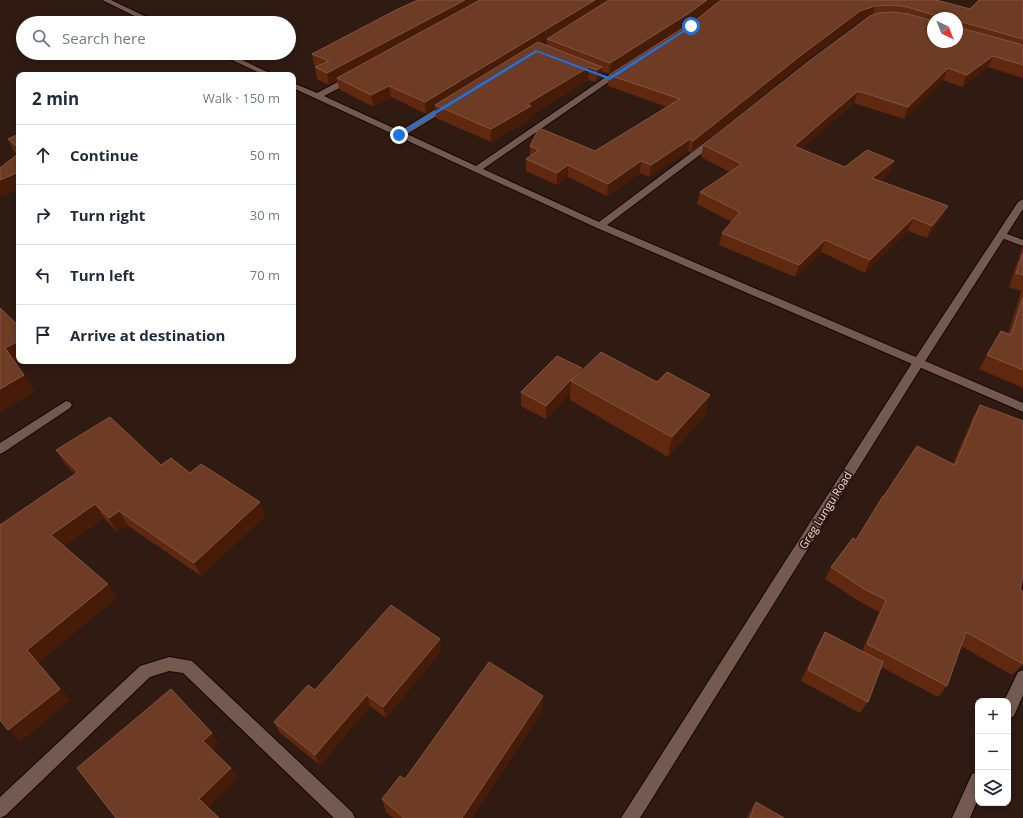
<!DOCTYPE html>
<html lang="en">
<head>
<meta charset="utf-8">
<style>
  body { margin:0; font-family:"Open Sans",sans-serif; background:#f6f6f7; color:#1f2937 }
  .controls { position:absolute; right:12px; bottom:12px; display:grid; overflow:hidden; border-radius:8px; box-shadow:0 2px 6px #0003 }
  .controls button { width:36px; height:36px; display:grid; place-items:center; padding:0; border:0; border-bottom:1px solid #e0e1e3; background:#fff; color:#1f2937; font:20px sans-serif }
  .compass { position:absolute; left:927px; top:12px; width:36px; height:36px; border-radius:50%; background:#fff; box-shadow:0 2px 6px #0003; rotate:137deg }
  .stop { position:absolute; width:12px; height:12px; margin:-9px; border:3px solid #1a73e8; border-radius:50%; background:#fff }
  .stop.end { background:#1a73e8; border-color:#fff; box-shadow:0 1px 4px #0008 }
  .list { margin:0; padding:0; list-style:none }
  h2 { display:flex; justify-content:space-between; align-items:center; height:52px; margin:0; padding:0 16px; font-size:17px }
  h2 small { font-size:13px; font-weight:400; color:#747a83 }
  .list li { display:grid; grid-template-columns:26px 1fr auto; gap:12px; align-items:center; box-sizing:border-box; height:60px; padding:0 16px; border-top:1px solid #e0e1e3 }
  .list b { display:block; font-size:15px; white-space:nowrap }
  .list em { font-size:13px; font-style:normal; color:#747a83 }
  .icon { flex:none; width:22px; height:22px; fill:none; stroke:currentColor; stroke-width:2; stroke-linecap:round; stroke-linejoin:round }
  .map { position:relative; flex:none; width:1023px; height:818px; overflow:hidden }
  .search { position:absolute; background:#fff; box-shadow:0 2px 6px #0003; left:16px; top:16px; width:280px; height:44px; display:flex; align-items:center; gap:10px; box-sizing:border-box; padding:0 14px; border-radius:22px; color:#747a83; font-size:15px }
  .panel { position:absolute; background:#fff; box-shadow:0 2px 6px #0003; left:16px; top:72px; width:280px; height:292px; border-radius:8px }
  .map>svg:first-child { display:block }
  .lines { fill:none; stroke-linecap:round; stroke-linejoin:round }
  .street-casing { stroke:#170501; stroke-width:2 }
  .secondary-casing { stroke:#170501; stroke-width:2 }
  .street { fill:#73594f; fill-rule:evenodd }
  .secondary { fill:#73594f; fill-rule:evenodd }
  .wall { fill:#5f280f; fill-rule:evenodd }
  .shaded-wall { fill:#461b08 }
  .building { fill:#6e3c24; stroke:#825540 }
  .route { fill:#1a73e8 }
  .labels { text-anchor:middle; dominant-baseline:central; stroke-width:3.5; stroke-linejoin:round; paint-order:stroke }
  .street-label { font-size:11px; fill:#eadbd5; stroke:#301b13 }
</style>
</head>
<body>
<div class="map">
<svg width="1023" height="818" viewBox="0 0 1023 818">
  <rect width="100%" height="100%" fill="#301b13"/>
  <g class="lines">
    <defs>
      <g id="street">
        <polygon points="102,0 111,0 159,23 149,23"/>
        <polygon points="217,53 227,53 274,75 264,75"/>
        <polygon points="619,68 625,68 626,70 483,169 599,222 711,138 717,138 718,140 717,142 607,225 1023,403 1023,412 597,228 293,88 293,83 317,93 349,76 355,76 355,80 324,96 400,131 447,102 453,102 453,106 407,134 476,166"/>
        <polygon points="1002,232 1023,240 1023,246 999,237 997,235"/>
        <polygon points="66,401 70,402 72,405 70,408 4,452 0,454 0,443"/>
        <polygon points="169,657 192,661 352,812 355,818 334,818 183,673 169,671 150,677 6,815 0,818 0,797 140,666"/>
        <polygon points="1023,670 1023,695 1014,716 1008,719 1008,701 1004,701 1018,672"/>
        <polygon points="978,772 978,799 970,818 952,818 972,774"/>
      </g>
      <polygon id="secondary" points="1023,199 1023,209 922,366 640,818 621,818 914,360 1018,202"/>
    </defs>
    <use href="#street" class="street-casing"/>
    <use href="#secondary" class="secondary-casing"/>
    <use href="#street" class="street"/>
    <use href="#secondary" class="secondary"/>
  </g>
  <g class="wall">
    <path d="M936 0 970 9 1023 0V78L988 67 962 87 943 80 904 119 854 103 801 149 845 167 894 161 889 173 880 181 942 218 927 238 908 231 865 273 821 252 795 277 719 245 722 233 732 222 697 204 700 192 730 172 701 157 703 145 866 18 857 22 797 67 691 153 688 151 649 177 640 173 607 196 568 177 557 185 526 171V159L530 156V146L595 151 667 107 608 86 609 75 697 19ZM933 18H957L933 42Z"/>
    <path d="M687 24 609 74 601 71V79L596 82 588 80 531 115V119L491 142 436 118 435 108 426 114 391 97 373 107 339 89 337 80 329 85 317 79 315 67 317 66 314 65 312 54ZM547 40 546 45 541 43Z"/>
    <polygon points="19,134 19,189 0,197 0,168 17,154 14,152 8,139"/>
    <polygon points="1023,245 1023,388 979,369 1001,331 1008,334 1021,291 1009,287"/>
    <polygon points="582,368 582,371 705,415 668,457 570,400 570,393 546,419 521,406 521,392"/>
    <polygon points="980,405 1020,590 1023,664 1012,675 961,646 947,686 938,697 881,667 868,702 860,713 801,681 818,644 825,632 862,651 879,612 857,600 825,579 831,567 856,540 884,496 953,464 973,417"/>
    <polygon points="56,450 161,465 190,473 260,502 265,516 201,576 127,525 117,532 104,518 64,546 117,597 38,663 70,700 20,741 75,474 65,464"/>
    <polygon points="441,651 386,718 370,706 320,765 280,733 274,722 315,690"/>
    <polygon points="542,711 472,818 393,818 386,812 382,799 405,779"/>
    <polygon points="756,802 784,818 747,818 750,811"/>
  </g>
  <g class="shaded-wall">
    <polygon points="465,0 486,0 337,78 337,80 329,85 327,73"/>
    <polygon points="595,0 612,0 547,39 547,40 438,106 435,105 435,108 426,114 425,102"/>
    <polygon points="707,0 720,0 687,24 609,74 610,63"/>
    <polygon points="875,6 872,16 857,22 797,67 691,153 693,141 800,56 860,11"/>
    <polygon points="993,56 988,67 962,87 967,75"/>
    <polygon points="589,67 588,80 531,115 531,119 491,142 491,129 527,104"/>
    <polygon points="602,67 601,79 596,82 597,70"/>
    <polygon points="948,68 943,80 904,119 908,107"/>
    <polygon points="389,86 391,97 373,107 371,95"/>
    <polygon points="858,91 854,103 791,158 794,146"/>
    <polygon points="690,139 688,151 649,177 651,165"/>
    <polygon points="641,161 640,173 607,196 608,184"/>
    <polygon points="894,161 889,173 868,190 872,178"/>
    <polygon points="568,165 568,177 557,185 557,173"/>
    <polygon points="19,172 19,189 0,197 0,180"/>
    <polygon points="948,206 942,218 927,238 932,226"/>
    <polygon points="913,218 908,231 865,273 870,260"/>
    <polygon points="825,240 821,252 795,277 799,265"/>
    <polygon points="19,341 19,361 23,361 15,366 5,348"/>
    <polygon points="582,368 581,381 571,381 570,393 546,419 546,406"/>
    <polygon points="24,375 35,392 0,412 0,389"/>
    <polygon points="710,395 705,415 668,457 672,437"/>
    <polygon points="260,502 265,516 201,576 194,563"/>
    <polygon points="95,504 104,518 61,549 51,535"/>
    <polygon points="119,511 127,525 117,532 109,518"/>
    <polygon points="108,584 117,597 38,663 70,700 20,741 8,730 27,650"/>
    <polygon points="440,639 441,651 386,718 383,707"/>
    <polygon points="367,695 370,706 320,765 315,755"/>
    <polygon points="543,696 542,711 472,818 462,818"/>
    <polygon points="212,733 219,744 211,751 203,741"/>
    <polygon points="231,768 238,778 207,808 199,799"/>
  </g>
  <g class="building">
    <polygon points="418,0 465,0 327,73 315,67 329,61 312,54 396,10"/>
    <polygon points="480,0 595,0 425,102 389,86 371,95 337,78"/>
    <polygon points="609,0 707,0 689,13 610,63 547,39"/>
    <polygon points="721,0 936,0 970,9 979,0 1023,0 1023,39 962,22 960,23 961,28 1023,45 1023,65 993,56 967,75 948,68 908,107 858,91 794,146 845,167 867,150 894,161 872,178 948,206 932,226 913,218 870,260 825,240 799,265 722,233 740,212 700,192 742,164 703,145 808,62 870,16 878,13 893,12 908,14 933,21 933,42 957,42 957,18 938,18 937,16 907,7 891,5 875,6 860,11 800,56 693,141 690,139 651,165 641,161 608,184 568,165 557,173 526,159 539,150 530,146 539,128 595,151 680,99 609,75 697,19"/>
    <polygon points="538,42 602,67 597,70 589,67 527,104 531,106 491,129 435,105"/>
    <polygon points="19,134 19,148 8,139"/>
    <polygon points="19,153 19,172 0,180 0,168"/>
    <polygon points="1023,253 1023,275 1016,273"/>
    <polygon points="1023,297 1023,370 987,355 1001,331 1011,335"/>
    <polygon points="0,308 19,326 19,341 5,348 24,375 0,389"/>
    <polygon points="601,352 657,382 667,372 710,395 672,437 571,381"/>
    <polygon points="557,356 582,368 546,406 521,392"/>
    <polygon points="980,405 1023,421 1023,577 1020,590 1023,591 1023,664 966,632 947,686 867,644 886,600 864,589 831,567 853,538 856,540 883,496 884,496 917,446 955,465"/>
    <polygon points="110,417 161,465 171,458 190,473 201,464 260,502 194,563 119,511 109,518 95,504 51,535 108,584 27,650 60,689 8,730 0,720 0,525 78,472 56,450"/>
    <polygon points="391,605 440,639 383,707 367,695 315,755 274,722 308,685 315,690"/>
    <polygon points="825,632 883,662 868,702 808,670"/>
    <polygon points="489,662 543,696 462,818 404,818 382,799 400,776 405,779"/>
    <polygon points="171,689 212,733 203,741 231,768 199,799 219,818 116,818 77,768"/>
    <polygon points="756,802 784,818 750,818"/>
  </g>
  <polygon class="route" points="690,26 693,26 610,80 537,52 400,136 396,135 536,50 609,77"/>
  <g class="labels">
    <g class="street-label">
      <text transform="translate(825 510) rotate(-58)">Greg Lungu Road</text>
    </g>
  </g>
</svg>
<div class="controls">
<button>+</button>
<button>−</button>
<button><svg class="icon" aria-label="layers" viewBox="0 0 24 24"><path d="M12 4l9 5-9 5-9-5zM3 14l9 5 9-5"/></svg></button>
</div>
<svg class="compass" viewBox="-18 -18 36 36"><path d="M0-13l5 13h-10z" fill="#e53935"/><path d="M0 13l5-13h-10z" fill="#747a83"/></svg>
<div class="stop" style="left:691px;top:26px"></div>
<div class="stop end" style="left:399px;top:135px"></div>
<div class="search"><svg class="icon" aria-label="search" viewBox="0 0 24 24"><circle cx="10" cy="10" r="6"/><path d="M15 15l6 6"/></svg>Search here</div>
<section class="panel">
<h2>2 min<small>Walk · 150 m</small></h2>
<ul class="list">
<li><svg class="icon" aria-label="ahead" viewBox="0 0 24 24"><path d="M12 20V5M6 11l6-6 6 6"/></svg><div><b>Continue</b></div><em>50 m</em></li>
<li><svg class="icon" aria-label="right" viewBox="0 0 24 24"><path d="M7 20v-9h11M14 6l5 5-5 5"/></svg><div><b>Turn right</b></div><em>30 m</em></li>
<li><svg class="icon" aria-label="left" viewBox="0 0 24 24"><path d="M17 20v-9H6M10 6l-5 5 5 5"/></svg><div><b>Turn left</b></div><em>70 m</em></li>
<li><svg class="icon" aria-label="arrive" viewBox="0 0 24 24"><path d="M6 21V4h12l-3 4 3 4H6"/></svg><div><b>Arrive at destination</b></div></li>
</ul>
</section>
</div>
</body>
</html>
